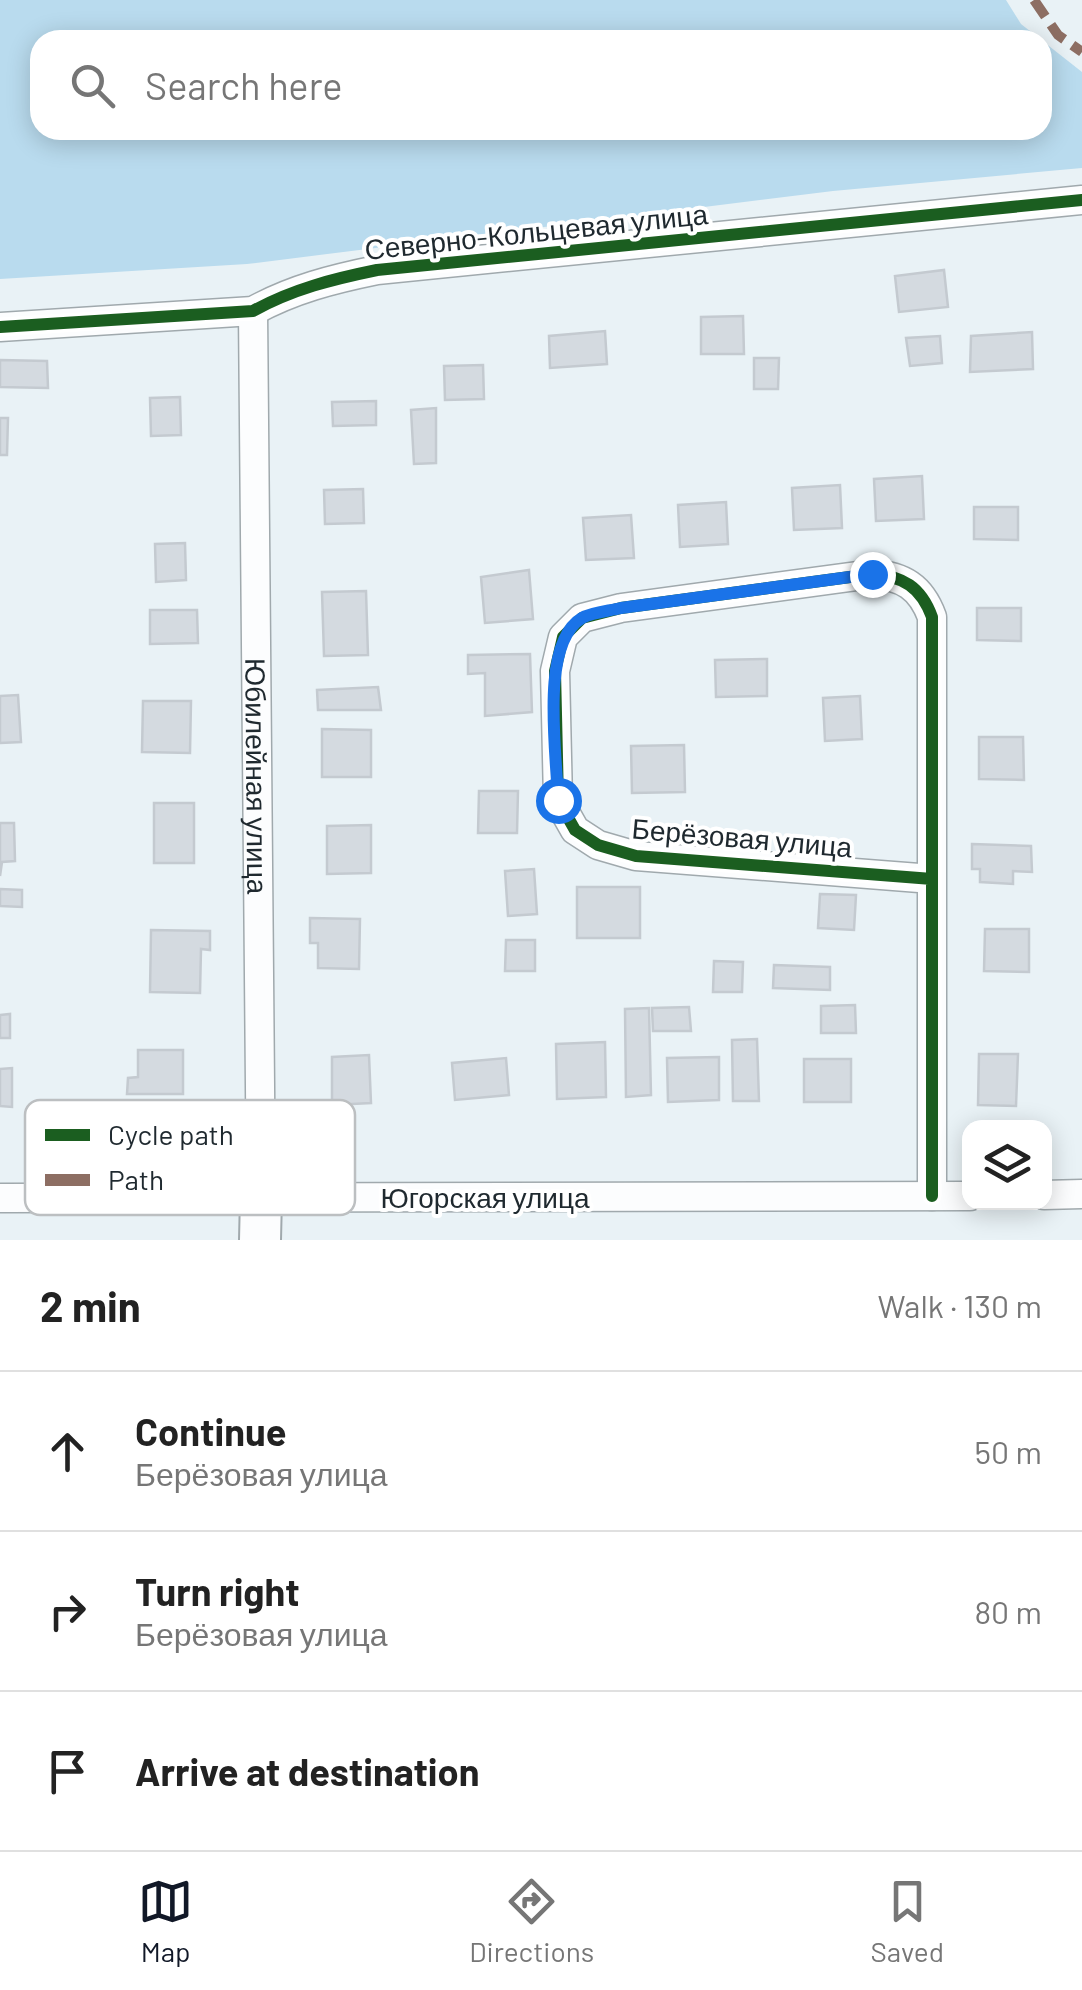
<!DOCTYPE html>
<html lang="en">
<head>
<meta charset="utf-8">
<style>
  body { margin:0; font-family:Barlow,sans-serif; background:#f6f6f6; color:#222 }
  .controls { position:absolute; right:30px; bottom:30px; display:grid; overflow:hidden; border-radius:20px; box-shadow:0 5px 25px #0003 }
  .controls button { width:90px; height:90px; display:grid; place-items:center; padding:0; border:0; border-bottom:2px solid #e0e0e0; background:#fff; color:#222; font:50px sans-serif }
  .stop { position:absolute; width:30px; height:30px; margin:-22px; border:8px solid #1a73e8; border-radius:50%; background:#fff }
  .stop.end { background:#1a73e8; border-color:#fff; box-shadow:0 2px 10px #0008 }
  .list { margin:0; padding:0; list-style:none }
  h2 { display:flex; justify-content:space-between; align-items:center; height:130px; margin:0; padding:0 40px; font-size:42px }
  h2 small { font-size:32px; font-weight:400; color:#767676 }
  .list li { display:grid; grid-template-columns:65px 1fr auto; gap:30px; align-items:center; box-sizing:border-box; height:160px; padding:0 40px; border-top:2px solid #e0e0e0 }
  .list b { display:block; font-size:38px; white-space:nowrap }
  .list p { margin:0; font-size:32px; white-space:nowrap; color:#767676 }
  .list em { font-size:32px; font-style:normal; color:#767676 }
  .icon { flex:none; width:55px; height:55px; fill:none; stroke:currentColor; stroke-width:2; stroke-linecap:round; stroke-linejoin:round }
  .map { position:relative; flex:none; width:1082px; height:1240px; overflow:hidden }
  .search { position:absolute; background:#fff; box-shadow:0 5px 25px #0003; left:30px; right:30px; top:30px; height:110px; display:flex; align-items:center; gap:25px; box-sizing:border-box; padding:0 35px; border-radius:30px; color:#767676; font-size:38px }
  .sheet { height:610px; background:#fff }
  nav { display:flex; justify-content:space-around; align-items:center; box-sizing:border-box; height:140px; border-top:2px solid #e0e0e0; background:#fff; font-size:28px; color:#767676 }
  nav a { display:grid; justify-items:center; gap:5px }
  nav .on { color:#111827 }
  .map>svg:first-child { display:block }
  .green { fill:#b9dbee; fill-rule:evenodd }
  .building { fill:#d4dae0; stroke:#c4cad0; stroke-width:2.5 }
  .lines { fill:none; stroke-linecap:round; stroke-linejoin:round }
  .street-casing { stroke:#a0a9ad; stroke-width:31 }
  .secondary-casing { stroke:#a0a9ad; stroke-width:44 }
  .street { stroke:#fcfdfe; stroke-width:28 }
  .secondary { stroke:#fcfdfe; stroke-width:40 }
  .quiet { stroke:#8d6e63; stroke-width:10; stroke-dasharray:20 10; stroke-linecap:butt }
  .cycleway-casing { stroke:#fff; stroke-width:19 }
  .cycleway { stroke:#1b5e20; stroke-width:12 }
  .route { stroke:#1a73e8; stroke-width:12 }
  .labels { text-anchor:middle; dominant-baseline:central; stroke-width:8; stroke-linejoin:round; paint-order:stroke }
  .street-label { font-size:28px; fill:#1f292f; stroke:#fff }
  .key { fill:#fff; stroke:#bcbfc1; stroke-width:2.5 }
  .key-label { font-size:28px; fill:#1f292f }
</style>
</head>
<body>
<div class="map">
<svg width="1082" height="1240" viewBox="0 0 1082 1240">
  <rect width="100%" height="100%" fill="#e9f2f6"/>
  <path class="green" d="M0 0H1006L1021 24 1082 72V168L833 191 247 264 0 279ZM40 40H1042V130H40Z"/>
  <g class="building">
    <polygon points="944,270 948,307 899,312 895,276"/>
    <polygon points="743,316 744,354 701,354 701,317"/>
    <polygon points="605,331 607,364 550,368 549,336"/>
    <polygon points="1032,332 1033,369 970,372 971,336"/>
    <polygon points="940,336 942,363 910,366 906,338"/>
    <polygon points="754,358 779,358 778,389 754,389"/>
    <polygon points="0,360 47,361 48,388 0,387"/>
    <polygon points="483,365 484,399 445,400 444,366"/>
    <polygon points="180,397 181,435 151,436 150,398"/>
    <polygon points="376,401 376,425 333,426 332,402"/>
    <polygon points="436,408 436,463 414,464 411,410"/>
    <polygon points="0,418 8,418 7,455 0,455"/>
    <polygon points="922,476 924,519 876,521 874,479"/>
    <polygon points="840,485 842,528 794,530 792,488"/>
    <polygon points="363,489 364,523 325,524 324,490"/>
    <polygon points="726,502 728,544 680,547 678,505"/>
    <polygon points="974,507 1018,507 1018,540 974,539"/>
    <polygon points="631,515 634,558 586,560 583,518"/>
    <polygon points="185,543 186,580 156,582 155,544"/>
    <polygon points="529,570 533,619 485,623 481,577"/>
    <polygon points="366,591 368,655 324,656 322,592"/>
    <polygon points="977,608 1021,608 1021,641 977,640"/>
    <polygon points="150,610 197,610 198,643 150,644"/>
    <polygon points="530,654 532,712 485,716 485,673 468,674 468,655"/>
    <polygon points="767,659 767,696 716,697 715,660"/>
    <polygon points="378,687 381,710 318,710 317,690"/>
    <polygon points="18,695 21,742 0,743 0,696"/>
    <polygon points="860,696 862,739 825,741 823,698"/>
    <polygon points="143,701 191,701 190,753 142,752"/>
    <polygon points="322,729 371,730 371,777 322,777"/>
    <polygon points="979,737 1023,737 1024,780 979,779"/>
    <polygon points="684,745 685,792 632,793 631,746"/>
    <polygon points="479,791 518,791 517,833 478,833"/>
    <rect x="154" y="803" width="40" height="60"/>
    <polygon points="0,823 14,823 15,861 2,862 0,876"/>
    <polygon points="371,825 371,873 327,874 327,826"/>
    <polygon points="972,844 1031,846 1032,872 1013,871 1013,884 980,882 980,869 972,869"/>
    <polygon points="534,869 537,914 508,916 505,871"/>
    <rect x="577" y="887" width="63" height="51"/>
    <polygon points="0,889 22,890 22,907 0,906"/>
    <polygon points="820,894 856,895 854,930 818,928"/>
    <polygon points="310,918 360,919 359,969 318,968 318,943 310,943"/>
    <polygon points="985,929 1029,929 1029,972 984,971"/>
    <polygon points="151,930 210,931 210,950 201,949 200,993 150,992"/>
    <polygon points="506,940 535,940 535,971 505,971"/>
    <polygon points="714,961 743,962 742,992 713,992"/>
    <polygon points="774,965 830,967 830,990 773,988"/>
    <polygon points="855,1005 856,1033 821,1033 821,1006"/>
    <polygon points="689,1007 691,1031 653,1031 652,1008"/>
    <polygon points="649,1008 651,1095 626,1097 625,1009"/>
    <polygon points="10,1014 10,1038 0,1038 0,1015"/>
    <polygon points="757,1039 759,1101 733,1101 732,1040"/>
    <polygon points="605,1042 606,1097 557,1099 556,1044"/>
    <polygon points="138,1050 183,1050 183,1094 127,1094 128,1078 138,1077"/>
    <polygon points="979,1054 1018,1054 1016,1106 978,1105"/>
    <polygon points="369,1055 371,1103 332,1105 332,1057"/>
    <polygon points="719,1057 719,1100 668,1102 667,1058"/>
    <polygon points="506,1058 509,1095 455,1100 452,1063"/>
    <rect x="804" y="1059" width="47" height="43"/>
    <polygon points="12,1068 12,1107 0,1106 0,1069"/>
  </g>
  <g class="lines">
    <defs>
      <g id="street">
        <path id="s1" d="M253 311 261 1197"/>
        <path d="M0 327 253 311C293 289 333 279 377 270L1082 200"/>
        <path d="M932 879 636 856 598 845 575 830 558 800 555 671 563 637 582 618 621 608 872 574C903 576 921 587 932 617V1196"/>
        <polyline points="1044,1195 1082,1194"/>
        <polyline points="0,1198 970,1196"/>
      </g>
      <polyline id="secondary" points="260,1240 261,1197"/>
    </defs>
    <use href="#street" class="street-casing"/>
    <use href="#secondary" class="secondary-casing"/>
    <use href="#street" class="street"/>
    <use href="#secondary" class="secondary"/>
    <polyline class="quiet" points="1034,0 1058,35 1082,52"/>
    <defs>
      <g id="cycleway">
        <path d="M0 327 253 311C293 289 333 279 377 270L1082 200"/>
        <path d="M932 879 636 856 598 845 575 830 558 800 555 671 563 637 582 618 621 608 872 574C903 576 921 587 932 617V1196"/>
      </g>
    </defs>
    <use href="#cycleway" class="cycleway-casing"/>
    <use href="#cycleway" class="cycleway"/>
  </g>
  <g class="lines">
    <path class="route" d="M558 800C557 756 539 643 582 618 592 612 609 611 621 608L872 574"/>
  </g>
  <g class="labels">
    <g class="street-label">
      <text transform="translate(536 231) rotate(-6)">Северно-Кольцевая улица</text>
      <text stroke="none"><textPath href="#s1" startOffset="465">Юбилейная улица</textPath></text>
      <text transform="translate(742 837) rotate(5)">Берёзовая улица</text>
      <text x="485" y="1197">Югорская улица</text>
    </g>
  </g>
  <rect x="25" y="1100" width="330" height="115" rx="15" class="key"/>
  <rect x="45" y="1129" width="45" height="12" fill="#1b5e20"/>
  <rect x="45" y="1174" width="45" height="12" fill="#8d6e63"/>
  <g class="key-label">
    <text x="108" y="1145">Cycle path</text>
    <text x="108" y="1190">Path</text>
  </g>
</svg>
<div class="controls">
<button><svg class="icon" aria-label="layers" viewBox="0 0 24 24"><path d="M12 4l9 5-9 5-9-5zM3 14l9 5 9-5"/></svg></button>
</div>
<div class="stop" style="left:558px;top:800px"></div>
<div class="stop end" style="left:872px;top:574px"></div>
<div class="search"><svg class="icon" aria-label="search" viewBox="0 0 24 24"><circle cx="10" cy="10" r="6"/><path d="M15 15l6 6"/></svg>Search here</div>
</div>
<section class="sheet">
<h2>2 min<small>Walk · 130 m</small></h2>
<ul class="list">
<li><svg class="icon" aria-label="ahead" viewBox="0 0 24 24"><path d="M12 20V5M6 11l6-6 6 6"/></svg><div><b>Continue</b><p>Берёзовая улица</p></div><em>50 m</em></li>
<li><svg class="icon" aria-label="right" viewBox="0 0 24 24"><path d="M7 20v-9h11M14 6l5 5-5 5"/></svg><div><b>Turn right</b><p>Берёзовая улица</p></div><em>80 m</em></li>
<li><svg class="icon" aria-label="arrive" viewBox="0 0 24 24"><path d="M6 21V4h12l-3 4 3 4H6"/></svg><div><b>Arrive at destination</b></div></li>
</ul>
</section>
<nav>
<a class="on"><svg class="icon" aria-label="map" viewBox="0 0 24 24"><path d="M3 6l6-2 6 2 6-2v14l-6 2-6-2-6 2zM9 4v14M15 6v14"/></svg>Map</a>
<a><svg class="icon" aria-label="directions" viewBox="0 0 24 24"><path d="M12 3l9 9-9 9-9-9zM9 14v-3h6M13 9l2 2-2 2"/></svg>Directions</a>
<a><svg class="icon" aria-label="saved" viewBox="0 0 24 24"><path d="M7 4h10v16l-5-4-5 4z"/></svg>Saved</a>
</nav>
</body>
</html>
